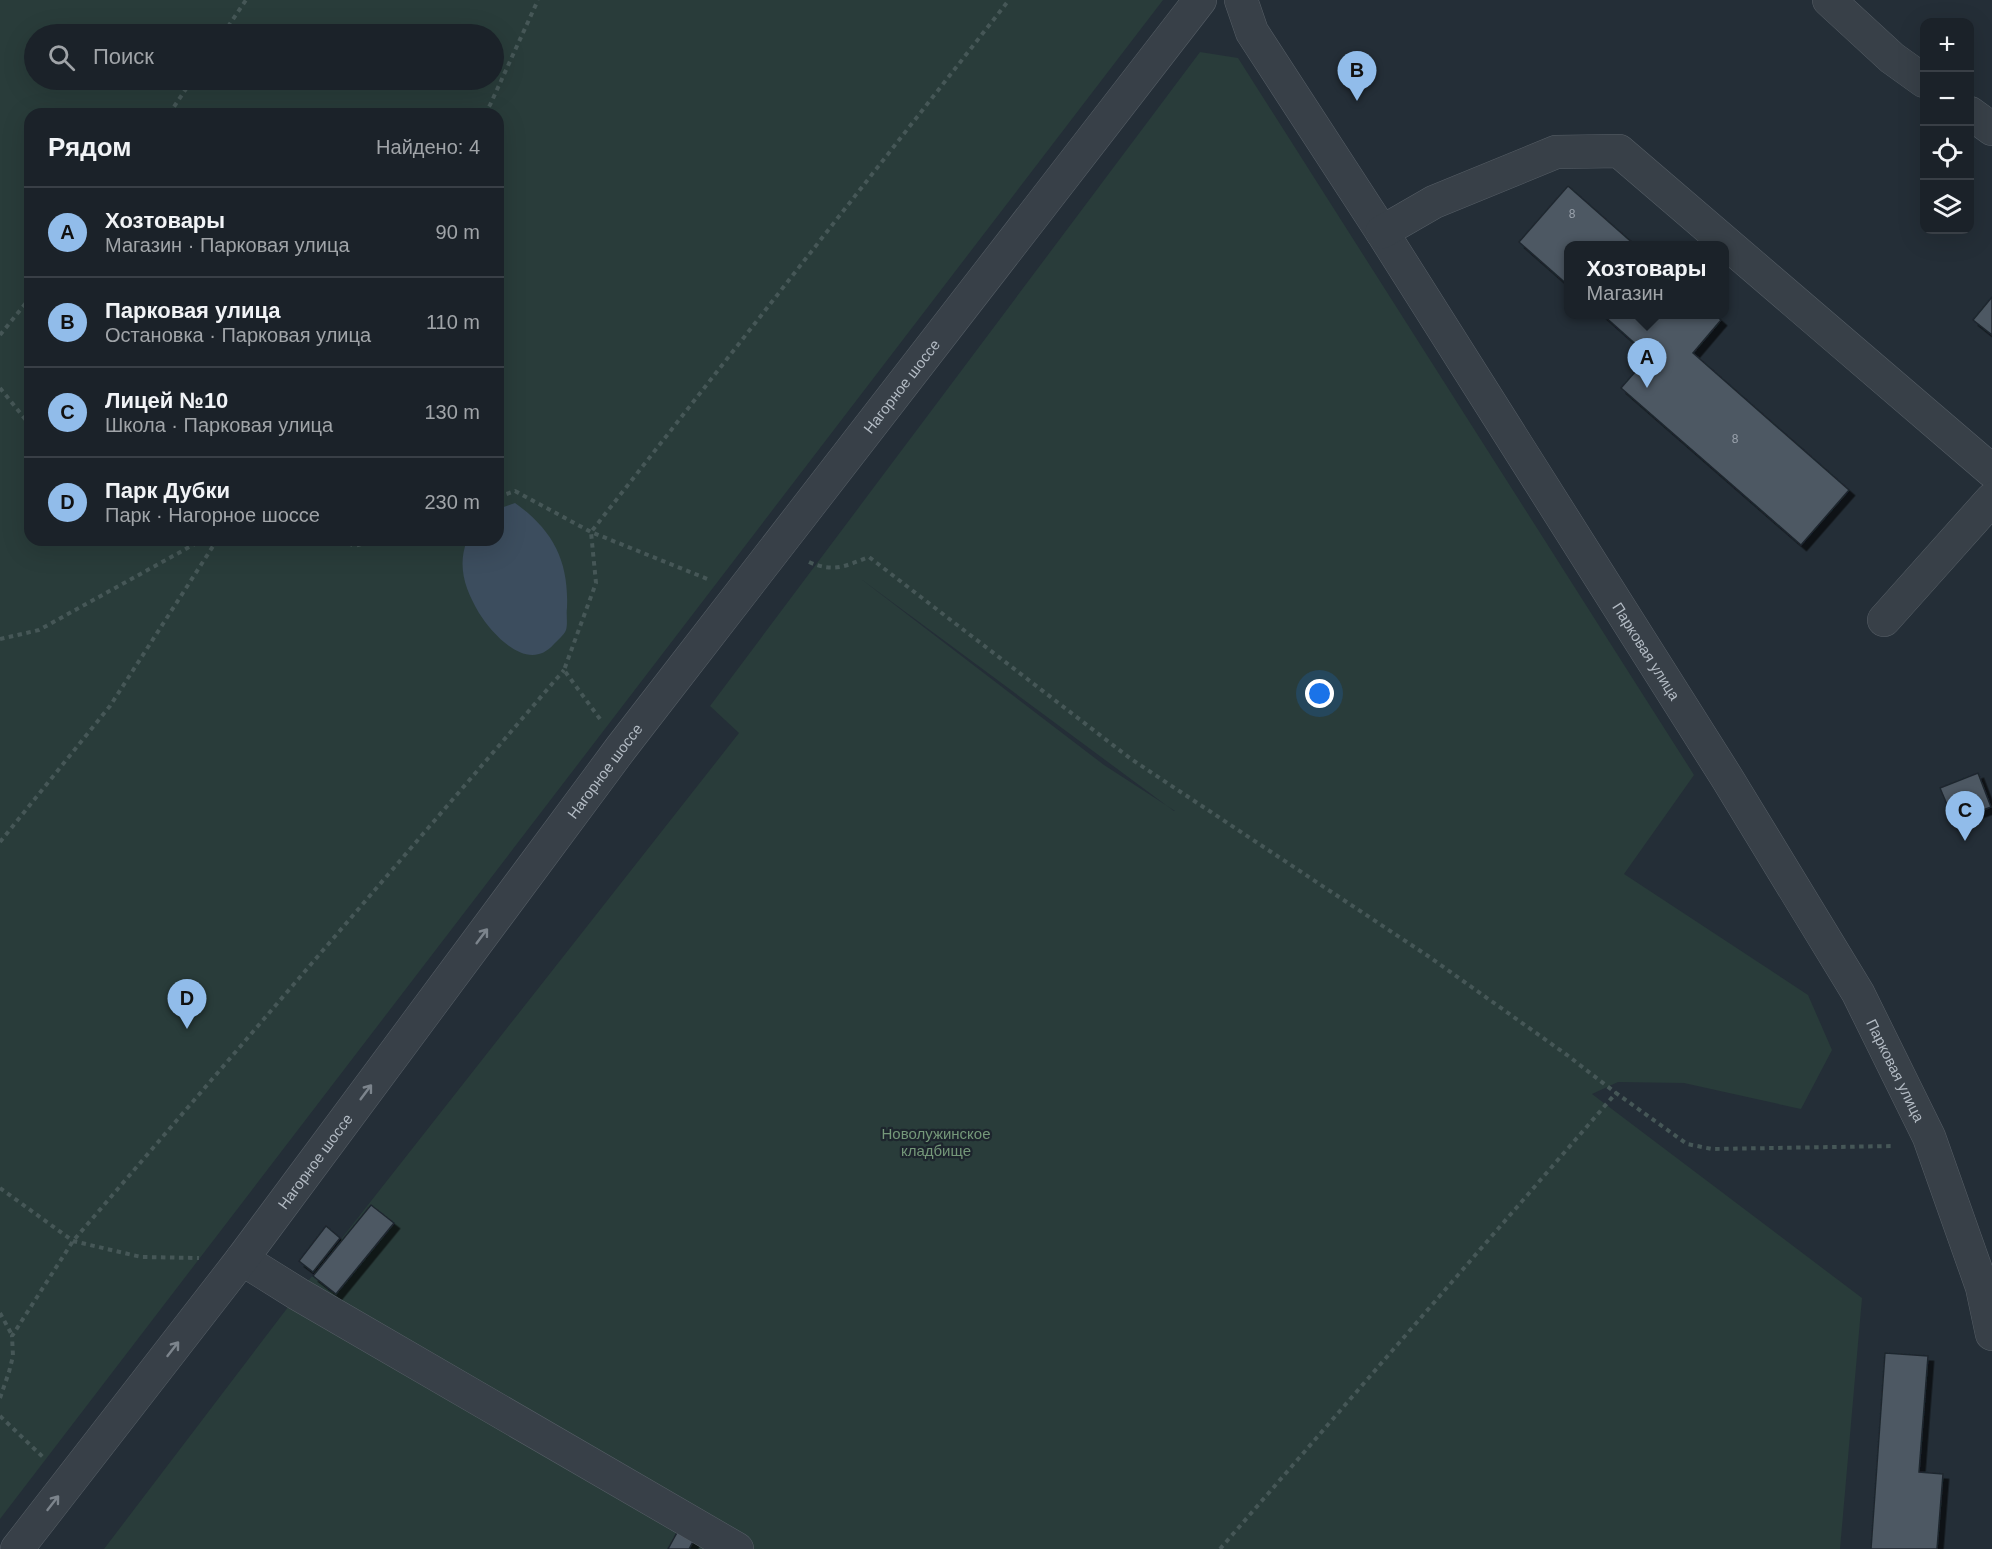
<!DOCTYPE html>
<html lang="ru">
<head>
<meta charset="utf-8">
<style>
  body { margin:0; font-family:Helvetica,sans-serif; background:#242a31; color:#f1f3f6 }
  .controls { position:absolute; right:18px; top:18px; display:grid; overflow:hidden; border-radius:12px; box-shadow:0 6px 24px #0002 }
  .controls button { width:54px; height:54px; display:grid; place-items:center; padding:0; border:0; border-bottom:2px solid #393f46; background:#1b2229; color:#f1f3f6; font:30px sans-serif }
  .you { position:absolute; left:1320px; top:694px; width:21px; height:21px; margin:-15px; border:4px solid #fff; border-radius:50%; background:#1a73e8; box-shadow:0 0 0 9px #1a73e833 }
  .badge { display:grid; place-items:center; width:39px; height:39px; border-radius:50%; background:#91bcea; color:#111; font-size:20px; font-weight:700 }
  .pin { position:absolute; translate:-50% -50px; filter:drop-shadow(0 2px 3px #0008) }
  .pin::after { content:''; position:absolute; top:32px; width:21px; height:18px; background:inherit; clip-path:polygon(0 0,100% 0,50% 100%) }
  .popup { position:absolute; left:1564px; top:241px; width:165px; height:78px; box-sizing:border-box; display:grid; place-content:center; border-radius:12px; background:#1b2229; filter:drop-shadow(0 2px 4px #0005); font-size:20px; white-space:nowrap; color:#a0a4a8 }
  .popup b { font-size:22px; color:#f1f3f6 }
  .popup::after { content:''; position:absolute; left:50%; top:100%; margin-left:-12px; border:12px solid transparent; border-top-color:#1b2229 }
  .list { margin:0; padding:0; list-style:none }
  h2 { display:flex; justify-content:space-between; align-items:center; height:78px; margin:0; padding:0 24px; font-size:26px }
  h2 small { font-size:20px; font-weight:400; color:#a0a4a8 }
  .list li { display:grid; grid-template-columns:39px 1fr auto; gap:18px; align-items:center; box-sizing:border-box; height:90px; padding:0 24px; border-top:2px solid #393f46 }
  .list b { display:block; font-size:22px; white-space:nowrap }
  .list p { margin:0; font-size:20px; white-space:nowrap; color:#a0a4a8 }
  .list em { font-size:20px; font-style:normal; color:#a0a4a8 }
  .icon { flex:none; width:33px; height:33px; fill:none; stroke:currentColor; stroke-width:2; stroke-linecap:round; stroke-linejoin:round }
  .map { position:relative; flex:none; width:1992px; height:1549px; overflow:hidden }
  .search { position:absolute; background:#1b2229; box-shadow:0 6px 24px #0002; left:24px; top:24px; width:480px; height:66px; display:flex; align-items:center; gap:15px; box-sizing:border-box; padding:0 21px; border-radius:33px; color:#a0a4a8; font-size:22px }
  .panel { position:absolute; background:#1b2229; box-shadow:0 6px 24px #0002; left:24px; top:108px; width:480px; height:438px; border-radius:18px }
  .map>svg:first-child { display:block }
  .green { fill:#293c3a; fill-rule:evenodd }
  .water { fill:#3c4d5e }
  .building { fill:#4d5963; stroke:#1f272f; stroke-width:1.5; filter:url(#shadow) }
  .lines { fill:none; stroke-linecap:round; stroke-linejoin:round }
  .minor-casing { stroke:#565e66; stroke-width:34 }
  .path { stroke:#465757; stroke-width:4; stroke-dasharray:4.5 4.5; stroke-linecap:butt }
  .minor { stroke:#384048; stroke-width:33 }
  .oneway { stroke:#7c848c }
  .labels { text-anchor:middle; dominant-baseline:central; stroke-width:4.5; stroke-linejoin:round; paint-order:stroke }
  .number-label { font-size:12px; fill:#9aa2ac }
  .street-label { font-size:15px; fill:#b3bbc4; stroke:#1d252d }
  .park-label { font-size:15px; fill:#749779; stroke:#1d252d }
</style>
</head>
<body>
<div class="map">
<svg width="1992" height="1549" viewBox="0 0 1992 1549">
  <defs>
    <filter id="shadow"><feDropShadow dx="5.5" dy="5.5" stdDeviation="0" flood-color="#0009"/></filter>
  </defs>
  <rect width="100%" height="100%" fill="#242e37"/>
  <g class="green">
    <path d="M0 0H1163L0 1519ZM34 34H494V80H34ZM30 114H498V540H30Z"/>
    <path d="M1200 52 1238 58 1694 775 1624 874 1808 995 1832 1050 1801 1109 1684 1083 1618 1082 1592 1094 1862 1298 1840 1549H104L298 1294 739 733 710 706ZM861 579 1174 811H1175L1104 765Z"/>
  </g>
  <path class="water" d="M515 503C553 530 569 561 567 608 566 614 568 624 566 630 564 635 557 641 554 644 528 674 493 635 479 613 465 589 457 567 467 540H498V509Z"/>
  <g class="building">
    <polygon points="1568,186 1636,246 1569,246 1569,286 1519,242"/>
    <polygon points="1992,297 1992,335 1973,320"/>
    <polygon points="1602,314 1714,314 1721,320 1693,353 1849,490 1801,545 1621,388 1649,356"/>
    <polygon points="1978,773 1991,807 1954,821 1940,788"/>
    <polygon points="371,1205 394,1223 336,1294 313,1276"/>
    <polygon points="326,1226 340,1238 313,1272 299,1261"/>
    <polygon points="1885,1353 1928,1356 1919,1472 1943,1474 1937,1549 1871,1549"/>
    <polygon points="679,1529 695,1538 689,1549 668,1549"/>
  </g>
  <g class="lines">
    <defs>
      <g id="minor">
        <path id="s1" d="M1241 0 1252 32 1382 232 1727 778 1858 993 1929 1137 1982 1287 1992 1334"/>
        <polyline points="1829,0 1892,58 1924,81"/>
        <polyline points="1970,113 1992,129"/>
        <polyline points="1382,232 1434,202 1556,152 1619,151 1992,471"/>
        <polyline points="1884,620 1992,499"/>
        <polyline points="242,1259 298,1294 737,1549"/>
        <path id="s2" d="M17 1549 242 1259 621 748 1200 0"/>
      </g>
    </defs>
    <use href="#minor" class="minor-casing"/>
    <g class="path">
      <polyline points="223,34 246,0"/>
      <polyline points="169,114 192,80"/>
      <polyline points="484,114 490,105 538,0"/>
      <polyline points="0,335 30,298"/>
      <polyline points="0,388 30,425"/>
      <polyline points="498,497 515,491 591,532 710,580"/>
      <polyline points="340,540 355,546 373,540"/>
      <path d="M809 562C834 573 845 566 869 557L1131 759 1428 956 1567 1055 1616 1093"/>
      <polyline points="0,639 39,630 202,540"/>
      <polyline points="600,719 564,670 596,583 591,532 1009,0"/>
      <polyline points="0,842 110,706 217,540"/>
      <polyline points="0,1188 73,1241 141,1257 199,1258"/>
      <polyline points="0,1313 12,1335"/>
      <polyline points="0,1398 9,1372 13,1356 12,1336 73,1241 564,670"/>
      <polyline points="0,1416 45,1459"/>
      <polyline points="1220,1549 1616,1093 1687,1144 1712,1149 1895,1146"/>
    </g>
    <use href="#minor" class="minor"/>
  </g>
  <defs><path id="oneway-shaft" d="M-6 0H5M1.5-3L5.5 0L1.5 3" fill="none" stroke-width="1.6" stroke-linecap="round" stroke-linejoin="round" transform="scale(1.5)"/></defs>
  <g class="oneway">
    <use href="#oneway-shaft" transform="translate(482 936) rotate(-53)"/>
    <use href="#oneway-shaft" transform="translate(366 1092) rotate(-53)"/>
    <use href="#oneway-shaft" transform="translate(173 1349) rotate(-52)"/>
    <use href="#oneway-shaft" transform="translate(53 1503) rotate(-52)"/>
  </g>
  <g class="labels">
    <g class="number-label">
      <text x="1572" y="214">8</text>
      <text x="1735" y="439">8</text>
    </g>
    <g class="street-label">
      <text stroke="none"><textPath href="#s2" startOffset="1461">Нагорное шоссе</textPath></text>
      <text stroke="none"><textPath href="#s1" startOffset="768">Парковая улица</textPath></text>
      <text stroke="none"><textPath href="#s2" startOffset="975">Нагорное шоссе</textPath></text>
      <text stroke="none"><textPath href="#s1" startOffset="1256">Парковая улица</textPath></text>
      <text stroke="none"><textPath href="#s2" startOffset="489">Нагорное шоссе</textPath></text>
    </g>
    <g class="park-label">
      <text x="936" y="1133">Новолужинское<tspan x="936" dy="17">кладбище</tspan></text>
    </g>
  </g>
</svg>
<div class="controls">
<button>+</button>
<button>−</button>
<button><svg class="icon" aria-label="locate" viewBox="0 0 24 24"><circle cx="12" cy="12" r="6"/><path d="M12 2v4M12 18v4M2 12h4M18 12h4"/></svg></button>
<button><svg class="icon" aria-label="layers" viewBox="0 0 24 24"><path d="M12 4l9 5-9 5-9-5zM3 14l9 5 9-5"/></svg></button>
</div>
<div class="you"></div>
<div class="pin badge" style="left:1647px;top:388px">A</div>
<div class="popup"><b>Хозтовары</b>Магазин</div>
<div class="pin badge" style="left:1357px;top:101px">B</div>
<div class="pin badge" style="left:1965px;top:841px">C</div>
<div class="pin badge" style="left:187px;top:1029px">D</div>
<div class="search"><svg class="icon" aria-label="search" viewBox="0 0 24 24"><circle cx="10" cy="10" r="6"/><path d="M15 15l6 6"/></svg>Поиск</div>
<section class="panel">
<h2>Рядом<small>Найдено: 4</small></h2>
<ul class="list">
<li><span class="badge">A</span><div><b>Хозтовары</b><p>Магазин · Парковая улица</p></div><em>90 m</em></li>
<li><span class="badge">B</span><div><b>Парковая улица</b><p>Остановка · Парковая улица</p></div><em>110 m</em></li>
<li><span class="badge">C</span><div><b>Лицей №10</b><p>Школа · Парковая улица</p></div><em>130 m</em></li>
<li><span class="badge">D</span><div><b>Парк Дубки</b><p>Парк · Нагорное шоссе</p></div><em>230 m</em></li>
</ul>
</section>
</div>
</body>
</html>
